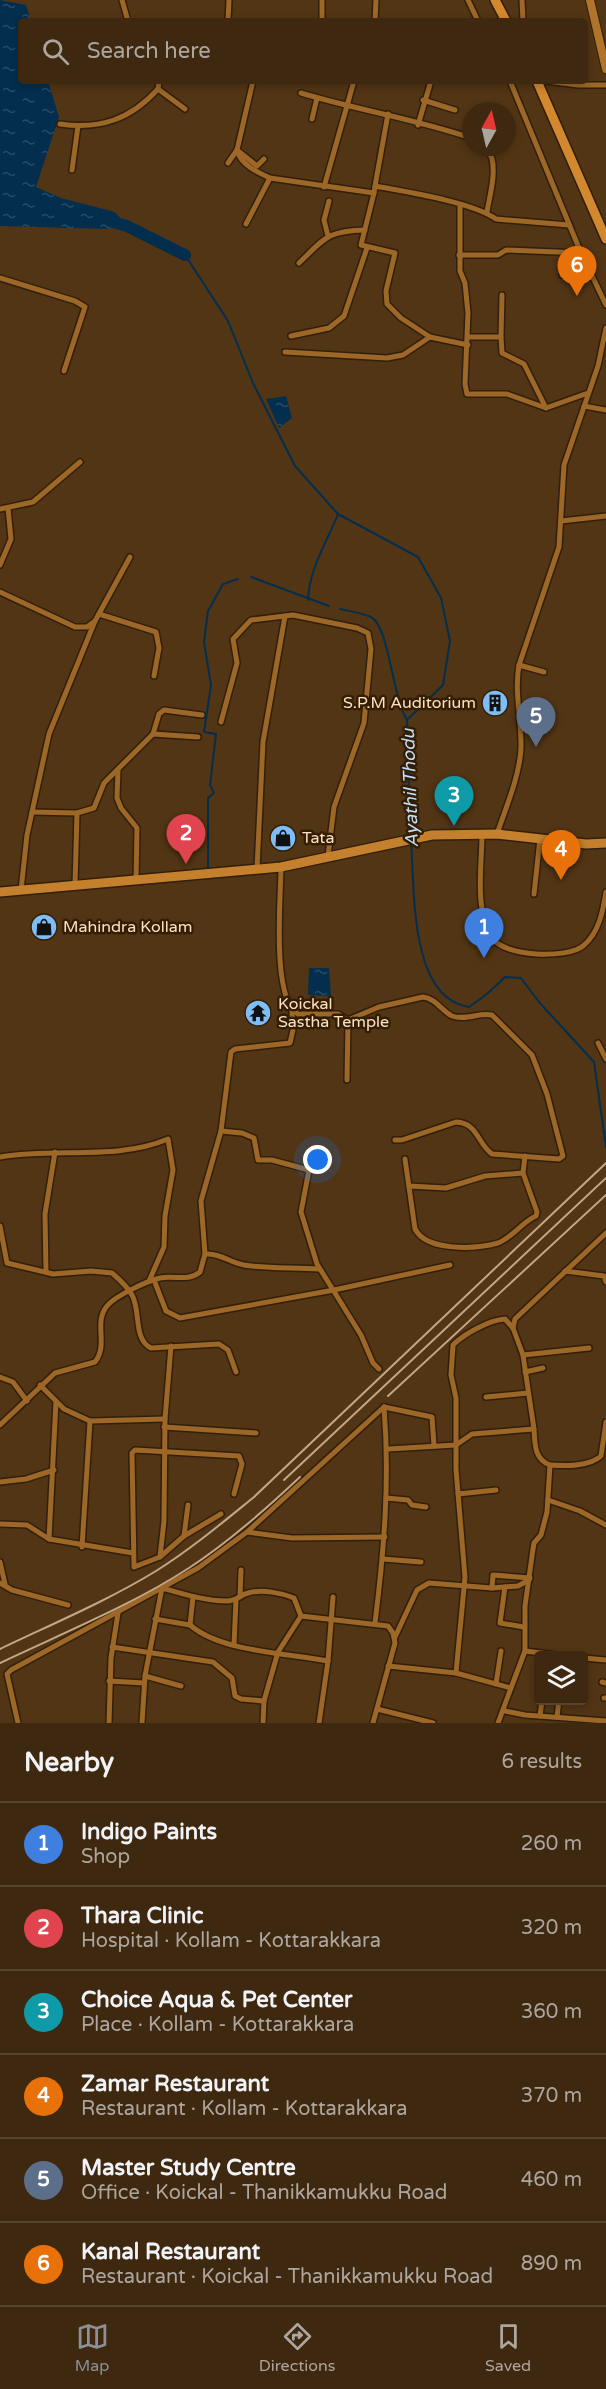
<!DOCTYPE html>
<html lang="en">
<head>
<meta charset="utf-8">
<style>
  body { margin:0; font-family:"Varela Round",sans-serif; background:#453018; color:#f1f3f6 }
  .controls { position:absolute; right:18px; bottom:18px; display:grid; overflow:hidden; border-radius:6px; box-shadow:0 3px 9px #0003 }
  .controls button { width:54px; height:54px; display:grid; place-items:center; padding:0; border:0; border-bottom:2px solid #57442f; background:#3e280f; color:#f1f3f6; font:30px sans-serif }
  .compass { position:absolute; left:462px; top:102px; width:54px; height:54px; border-radius:50%; background:#3e280f; box-shadow:0 3px 9px #0003; rotate:8deg }
  .you { position:absolute; left:318px; top:1160px; width:21px; height:21px; margin:-15px; border:4px solid #fff; border-radius:50%; background:#1a73e8; box-shadow:0 0 0 9px #1a73e833 }
  .badge { display:grid; place-items:center; width:39px; height:39px; border-radius:50%; background:#8c9099; color:#fff; font-size:20px; font-weight:700 }
  .pin { position:absolute; translate:-50% -50px; filter:drop-shadow(0 2px 3px #0008) }
  .pin::after { content:''; position:absolute; top:32px; width:21px; height:18px; background:inherit; clip-path:polygon(0 0,100% 0,50% 100%) }
  .list { margin:0; padding:0; list-style:none }
  h2 { display:flex; justify-content:space-between; align-items:center; height:78px; margin:0; padding:0 24px; font-size:26px }
  h2 small { font-size:20px; font-weight:400; color:#ada69e }
  .list li { display:grid; grid-template-columns:39px 1fr auto; gap:18px; align-items:center; box-sizing:border-box; height:84px; padding:0 24px; border-top:2px solid #57442f }
  .list b { display:block; font-size:22px; white-space:nowrap }
  .list p { margin:0; font-size:20px; white-space:nowrap; color:#ada69e }
  .list em { font-size:20px; font-style:normal; color:#ada69e }
  .icon { flex:none; width:33px; height:33px; fill:none; stroke:currentColor; stroke-width:2; stroke-linecap:round; stroke-linejoin:round }
  .map { position:relative; flex:none; width:606px; height:1723px; overflow:hidden }
  .search { position:absolute; background:#3e280f; box-shadow:0 3px 9px #0003; left:18px; right:18px; top:18px; height:66px; display:flex; align-items:center; gap:15px; box-sizing:border-box; padding:0 21px; border-radius:6px; color:#ada69e; font-size:22px }
  .sheet { height:582px; background:#3e280f }
  nav { display:flex; justify-content:space-around; align-items:center; box-sizing:border-box; height:84px; border-top:2px solid #57442f; background:#3e280f; font-size:16px; color:#ada69e }
  nav a { display:grid; justify-items:center; gap:3px }
  nav .on { color:#8c9099 }
  .map>svg:first-child { display:block }
  .water { fill:url(#water-ripples) }
  .lines { fill:none; stroke-linecap:round; stroke-linejoin:round }
  .stream { stroke:#032e4e; stroke-width:2 }
  .river { stroke:#032e4e; stroke-width:12 }
  .minor-casing { stroke:#311f0c; stroke-width:8 }
  .secondary-casing { stroke:#311f0c; stroke-width:10 }
  .primary-casing { stroke:#311f0c; stroke-width:12 }
  .trunk-casing { stroke:#311f0c; stroke-width:12 }
  .minor { stroke:#9c6727; stroke-width:5 }
  .secondary { stroke:#b0742a; stroke-width:8 }
  .primary { stroke:#c4802c; stroke-width:9 }
  .trunk { stroke:#d1882e; stroke-width:9 }
  .rail { stroke:#c4a687; stroke-width:2 }
  .labels { text-anchor:middle; dominant-baseline:central; stroke-width:5; stroke-linejoin:round; paint-order:stroke }
  .poi-label { font-size:16px; fill:#fee0c2; stroke:#341e03; text-anchor:start }
  .water-label { font-size:18px; font-style:italic; fill:#c1def9; stroke:#341e03 }
</style>
</head>
<body>
<div class="map">
<svg width="606" height="1723" viewBox="0 0 606 1723">
  <defs>
    <pattern id="water-ripples" width="26" height="14" patternUnits="userSpaceOnUse" patternTransform="scale(1.5)"><rect width="26" height="14" fill="#032e4e"/><path d="M2 4q2-2 4 0t4 0M15 11q2-2 4 0t4 0" fill="none" stroke="#294c66"/></pattern>
  </defs>
  <rect width="100%" height="100%" fill="#523514"/>
  <g class="water">
    <polygon points="0,0 26,5 31,21 21,21 21,81 48,81 59,117 36,187 61,198 115,212 127,226 105,229 0,226"/>
    <polygon points="286,396 292,418 279,428 266,399"/>
    <polygon points="309,968 329,968 331,996 308,995"/>
  </g>
  <g class="lines">
    <g class="stream">
      <polyline points="185,255 228,321 253,383 295,466 338,514 418,557 441,598 450,641 443,685 407,720 410,837"/>
      <polyline points="251,577 329,606"/>
      <path d="M308 600C309 569 327 542 338 514"/>
      <path d="M340 609C349 611 362 613 371 617 389 626 392 696 407 720"/>
      <path d="M411 842C415 890 409 998 469 1007L487 994 505 977 521 978 539 1002 594 1062 606 1147"/>
      <polyline points="208,868 208,798 214,793 210,785 216,734 204,732 211,685 204,642 208,611 223,584 238,579"/>
    </g>
    <polyline class="river" points="113,222 127,226 185,255"/>
    <defs>
      <g id="minor">
        <polyline points="122,0 128,21"/>
        <polyline points="468,0 478,21"/>
        <polyline points="522,0 523,21"/>
        <polyline points="228,21 229,0"/>
        <polyline points="322,21 322,0"/>
        <polyline points="375,21 376,0"/>
        <path d="M253 81 237 150C241 165 257 172 270 178L374 193 375 186C407 192 472 202 496 219L569 225"/>
        <polyline points="510,81 581,253 606,305"/>
        <polyline points="547,81 578,85 606,85"/>
        <polyline points="158,89 185,109"/>
        <path d="M301 93C357 110 416 119 471 138"/>
        <polyline points="423,100 455,110"/>
        <polyline points="312,119 317,98"/>
        <path d="M60 124C100 130 131 119 158 89L159 81"/>
        <polyline points="418,125 431,81"/>
        <path d="M486 147C500 163 490 193 487 212"/>
        <polyline points="228,163 237,150 257,166 264,159"/>
        <polyline points="72,170 78,126"/>
        <polyline points="375,186 388,114"/>
        <polyline points="324,187 354,81"/>
        <polyline points="374,193 361,245 395,253 386,291 387,304 401,318 430,337"/>
        <polyline points="460,206 460,271 465,283 468,313 465,384 467,394 507,394 546,408"/>
        <polyline points="246,224 270,178"/>
        <polyline points="328,236 324,220 329,201"/>
        <polyline points="459,255 498,255 506,250 581,253"/>
        <path d="M299 263C325 238 327 231 365 230"/>
        <polyline points="562,275 592,277"/>
        <polyline points="0,278 75,301 85,307 64,371"/>
        <polyline points="291,336 329,328 344,316 367,248"/>
        <polyline points="468,337 501,337 502,353 524,364 546,408 588,393"/>
        <polyline points="501,337 502,295"/>
        <polyline points="285,352 387,358 403,355 430,337 468,345"/>
        <polyline points="584,406 606,410"/>
        <polyline points="0,509 33,502 80,462"/>
        <polyline points="561,521 606,516"/>
        <polyline points="0,565 11,539 8,508"/>
        <polyline points="0,592 75,627 87,627 95,621 130,557"/>
        <polyline points="99,614 156,632 159,648 154,676"/>
        <polyline points="519,665 544,672"/>
        <polyline points="221,722 237,663 233,639 251,620 293,615 357,628 368,633 371,649 364,723 334,807 328,856"/>
        <polyline points="153,734 159,714 164,710 202,715"/>
        <polyline points="118,770 117,798 121,808 137,828 136,881"/>
        <polyline points="32,812 77,813 94,808 104,783 153,734 198,737"/>
        <path d="M482 834C482 866 474 909 492 938 505 957 567 959 583 946 599 933 603 911 606 892"/>
        <path d="M497 834C506 807 519 778 521 749 522 721 514 693 519 665L559 547 564 465 598 366 606 328"/>
        <path d="M281 867C281 896 271 999 298 1014H338L348 1020 347 1080"/>
        <polyline points="257,869 263,742 285,616"/>
        <polyline points="75,885 77,813"/>
        <polyline points="21,890 27,835 49,734 95,621"/>
        <polyline points="534,894 540,839"/>
        <path d="M348 1020 379 1007 423 997C435 998 442 1011 452 1016 466 1021 479 1012 492 1015L532 1055 547 1094 563 1156 559 1159 492 1154C477 1143 478 1123 456 1122L402 1140H395"/>
        <polyline points="598,1043 606,1059"/>
        <polyline points="221,1131 242,1133 254,1138 258,1160 272,1160 309,1170 301,1212 317,1264 361,1335 373,1363 379,1369"/>
        <path d="M0 1157C55 1147 116 1161 168 1139L173 1170 165 1216 164 1247 149 1281"/>
        <path d="M405 1159 415 1229C427 1252 476 1249 498 1243 512 1238 522 1222 536 1216L537 1212 523 1173 525 1156"/>
        <polyline points="409,1186 446,1188 485,1176 523,1173"/>
        <path d="M0 1226 7 1263 53 1274 91 1271 112 1273C119 1279 127 1286 132 1295 141 1311 133 1339 151 1348L219 1344 228 1350 236 1372"/>
        <path d="M205 1254C220 1253 229 1262 244 1265 268 1269 295 1267 319 1269"/>
        <polyline points="46,1271 45,1214 55,1152"/>
        <polyline points="565,1271 604,1276 606,1282"/>
        <polyline points="154,1280 166,1311 180,1318 334,1290 450,1265"/>
        <polyline points="523,1355 589,1348"/>
        <polyline points="525,1372 543,1368"/>
        <polyline points="0,1377 13,1382 27,1401"/>
        <polyline points="40,1385 64,1409 90,1421 165,1419"/>
        <polyline points="486,1397 528,1393"/>
        <polyline points="384,1407 432,1417 434,1446"/>
        <path d="M0 1425 55 1373 95 1362C109 1344 93 1323 107 1306 115 1296 147 1281 160 1278 174 1275 188 1282 200 1272L205 1254 201 1201 221 1131 231 1052 235 1049 290 1043 293 1030 292 1011"/>
        <polyline points="164,1427 256,1433"/>
        <polyline points="534,1429 523,1355 513,1328 515,1319 606,1233"/>
        <path d="M388 1449 456 1445 472 1434 534 1429C535 1444 534 1459 550 1465L547 1512 541 1535 534 1543 533 1549 525 1606V1651L511 1688"/>
        <path d="M550 1465C565 1466 589 1467 601 1456L606 1422"/>
        <polyline points="0,1482 26,1479 54,1470"/>
        <polyline points="458,1494 496,1490"/>
        <polyline points="386,1498 408,1500 412,1505 426,1507"/>
        <polyline points="548,1500 580,1511 606,1525"/>
        <polyline points="221,1514 184,1536 160,1557 134,1567 132,1453 135,1450 239,1456 242,1464 234,1494"/>
        <polyline points="0,1524 27,1525 49,1539 133,1553"/>
        <polyline points="247,1532 292,1538 385,1537"/>
        <polyline points="184,1536 188,1505"/>
        <polyline points="49,1539 56,1401"/>
        <polyline points="82,1547 90,1421"/>
        <polyline points="160,1557 164,1521 165,1419 171,1346"/>
        <polyline points="383,1559 421,1562"/>
        <polyline points="0,1562 5,1584"/>
        <polyline points="0,1583 12,1590 68,1605"/>
        <polyline points="505,1587 500,1623 524,1627"/>
        <polyline points="492,1588 518,1586 529,1580"/>
        <polyline points="240,1597 241,1570"/>
        <polyline points="155,1619 190,1625 193,1597"/>
        <path d="M375 1623C384 1551 390 1480 384 1407"/>
        <path d="M190 1625C221 1652 287 1653 328 1661"/>
        <polyline points="395,1637 417,1590 429,1583 492,1588 493,1575 530,1578"/>
        <polyline points="234,1645 236,1600"/>
        <polyline points="112,1647 213,1662 232,1678 235,1696 241,1699 264,1701"/>
        <polyline points="525,1651 565,1656"/>
        <polyline points="584,1658 606,1660"/>
        <polyline points="388,1666 456,1673 511,1688 498,1723"/>
        <path d="M456 1673 465 1577 456 1469V1398L451 1375 453 1345C464 1334 489 1320 505 1319L513 1328"/>
        <polyline points="145,1676 181,1686"/>
        <polyline points="109,1681 144,1683"/>
        <polyline points="602,1682 606,1683"/>
        <polyline points="496,1684 501,1651"/>
        <polyline points="604,1698 606,1698"/>
        <polyline points="377,1709 433,1723"/>
        <polyline points="505,1711 525,1715 606,1721"/>
        <polyline points="540,1716 542,1700"/>
        <polyline points="557,1717 559,1700"/>
        <polyline points="18,1723 7,1674 11,1670 198,1568 247,1532 384,1407"/>
        <polyline points="109,1723 111,1658 118,1613"/>
        <path d="M142 1723 145 1676 162 1588C183 1594 205 1601 227 1601 236 1601 240 1595 248 1593 262 1589 282 1593 294 1598L301 1616 388 1626 393 1633 395 1643 373 1723"/>
        <polyline points="263,1723 264,1701 278,1652 301,1616"/>
        <polyline points="319,1723 328,1661 333,1597"/>
      </g>
      <polyline id="secondary" points="590,0 606,69"/>
      <polyline id="primary" points="0,892 281,867 432,835 497,834 586,844 606,843"/>
      <g id="trunk">
        <polyline points="495,0 506,21"/>
        <polyline points="537,81 606,239"/>
      </g>
    </defs>
    <use href="#minor" class="minor-casing"/>
    <use href="#secondary" class="secondary-casing"/>
    <use href="#primary" class="primary-casing"/>
    <use href="#trunk" class="trunk-casing"/>
    <use href="#minor" class="minor"/>
    <use href="#secondary" class="secondary"/>
    <use href="#primary" class="primary"/>
    <use href="#trunk" class="trunk"/>
    <g class="rail">
      <polyline points="388,1396 606,1195"/>
      <polyline points="284,1480 606,1178"/>
      <path d="M0 1649C52 1624 107 1601 156 1571 191 1549 222 1523 254 1497L606 1163"/>
      <path d="M0 1663C63 1633 130 1606 189 1568 229 1542 265 1510 300 1477"/>
    </g>
  </g>
  <defs>
    <symbol id="building-disc" viewBox="-11 -11 22 22"><circle r="9.5" fill="#7dbef9" stroke="#341e03"/><path d="M-4-6H4V6H1V3H-1V6H-4ZM-2.5-4.3h1.7v1.8h-1.7ZM.8-4.3h1.7v1.8H.8ZM-2.5-1h1.7V.8h-1.7ZM.8-1h1.7V.8H.8Z" fill="#111"/></symbol>
    <symbol id="shop-disc" viewBox="-11 -11 22 22"><circle r="9.5" fill="#7dbef9" stroke="#341e03"/><path d="M-5-2.5h2.3a2.7 3.5 0 0 1 5.4 0H5L5.5 6h-11ZM-1.5-2.5h3a1.5 2.3 0 0 0-3 0Z" fill="#111"/></symbol>
    <symbol id="temple-disc" viewBox="-11 -11 22 22"><circle r="9.5" fill="#7dbef9" stroke="#341e03"/><path d="M0-6L5-2H3V0L6.5 2.5H4V6H1.5V3h-3V6H-4V2.5H-6.5L-3 0V-2H-5Z" fill="#111"/></symbol>
  </defs>
  <g fill-rule="evenodd">
    <use href="#building-disc" x="480" y="688" width="30" height="30"/>
    <use href="#shop-disc" x="268" y="823" width="30" height="30"/>
    <use href="#shop-disc" x="29" y="912" width="30" height="30"/>
    <use href="#temple-disc" x="243" y="998" width="30" height="30"/>
  </g>
  <g class="labels">
    <g class="poi-label">
      <text x="476" y="703" text-anchor="end">S.P.M Auditorium</text>
      <text x="302" y="838">Tata</text>
      <text x="63" y="927">Mahindra Kollam</text>
      <text x="278" y="1004">Koickal<tspan x="278" dy="18">Sastha Temple</tspan></text>
    </g>
    <g class="water-label">
      <text transform="translate(410 788) rotate(-92)">Ayathil Thodu</text>
    </g>
  </g>
</svg>
<div class="controls">
<button><svg class="icon" aria-label="layers" viewBox="0 0 24 24"><path d="M12 4l9 5-9 5-9-5zM3 14l9 5 9-5"/></svg></button>
</div>
<svg class="compass" viewBox="-18 -18 36 36"><path d="M0-13l5 13h-10z" fill="#e53935"/><path d="M0 13l5-13h-10z" fill="#ada69e"/></svg>
<div class="you"></div>
<div class="pin badge" style="left:484px;top:958px;background:#3f7fe0">1</div>
<div class="pin badge" style="left:186px;top:864px;background:#e0444e">2</div>
<div class="pin badge" style="left:454px;top:826px;background:#0f9aa8">3</div>
<div class="pin badge" style="left:561px;top:880px;background:#e8710a">4</div>
<div class="pin badge" style="left:536px;top:747px;background:#5c6f8a">5</div>
<div class="pin badge" style="left:577px;top:296px;background:#e8710a">6</div>
<div class="search"><svg class="icon" aria-label="search" viewBox="0 0 24 24"><circle cx="10" cy="10" r="6"/><path d="M15 15l6 6"/></svg>Search here</div>
</div>
<section class="sheet">
<h2>Nearby<small>6 results</small></h2>
<ul class="list">
<li><span class="badge" style="background:#3f7fe0">1</span><div><b>Indigo Paints</b><p>Shop</p></div><em>260 m</em></li>
<li><span class="badge" style="background:#e0444e">2</span><div><b>Thara Clinic</b><p>Hospital · Kollam - Kottarakkara</p></div><em>320 m</em></li>
<li><span class="badge" style="background:#0f9aa8">3</span><div><b>Choice Aqua &amp; Pet Center</b><p>Place · Kollam - Kottarakkara</p></div><em>360 m</em></li>
<li><span class="badge" style="background:#e8710a">4</span><div><b>Zamar Restaurant</b><p>Restaurant · Kollam - Kottarakkara</p></div><em>370 m</em></li>
<li><span class="badge" style="background:#5c6f8a">5</span><div><b>Master Study Centre</b><p>Office · Koickal - Thanikkamukku Road</p></div><em>460 m</em></li>
<li><span class="badge" style="background:#e8710a">6</span><div><b>Kanal Restaurant</b><p>Restaurant · Koickal - Thanikkamukku Road</p></div><em>890 m</em></li>
</ul>
</section>
<nav>
<a class="on"><svg class="icon" aria-label="map" viewBox="0 0 24 24"><path d="M3 6l6-2 6 2 6-2v14l-6 2-6-2-6 2zM9 4v14M15 6v14"/></svg>Map</a>
<a><svg class="icon" aria-label="directions" viewBox="0 0 24 24"><path d="M12 3l9 9-9 9-9-9zM9 14v-3h6M13 9l2 2-2 2"/></svg>Directions</a>
<a><svg class="icon" aria-label="saved" viewBox="0 0 24 24"><path d="M7 4h10v16l-5-4-5 4z"/></svg>Saved</a>
</nav>
</body>
</html>
